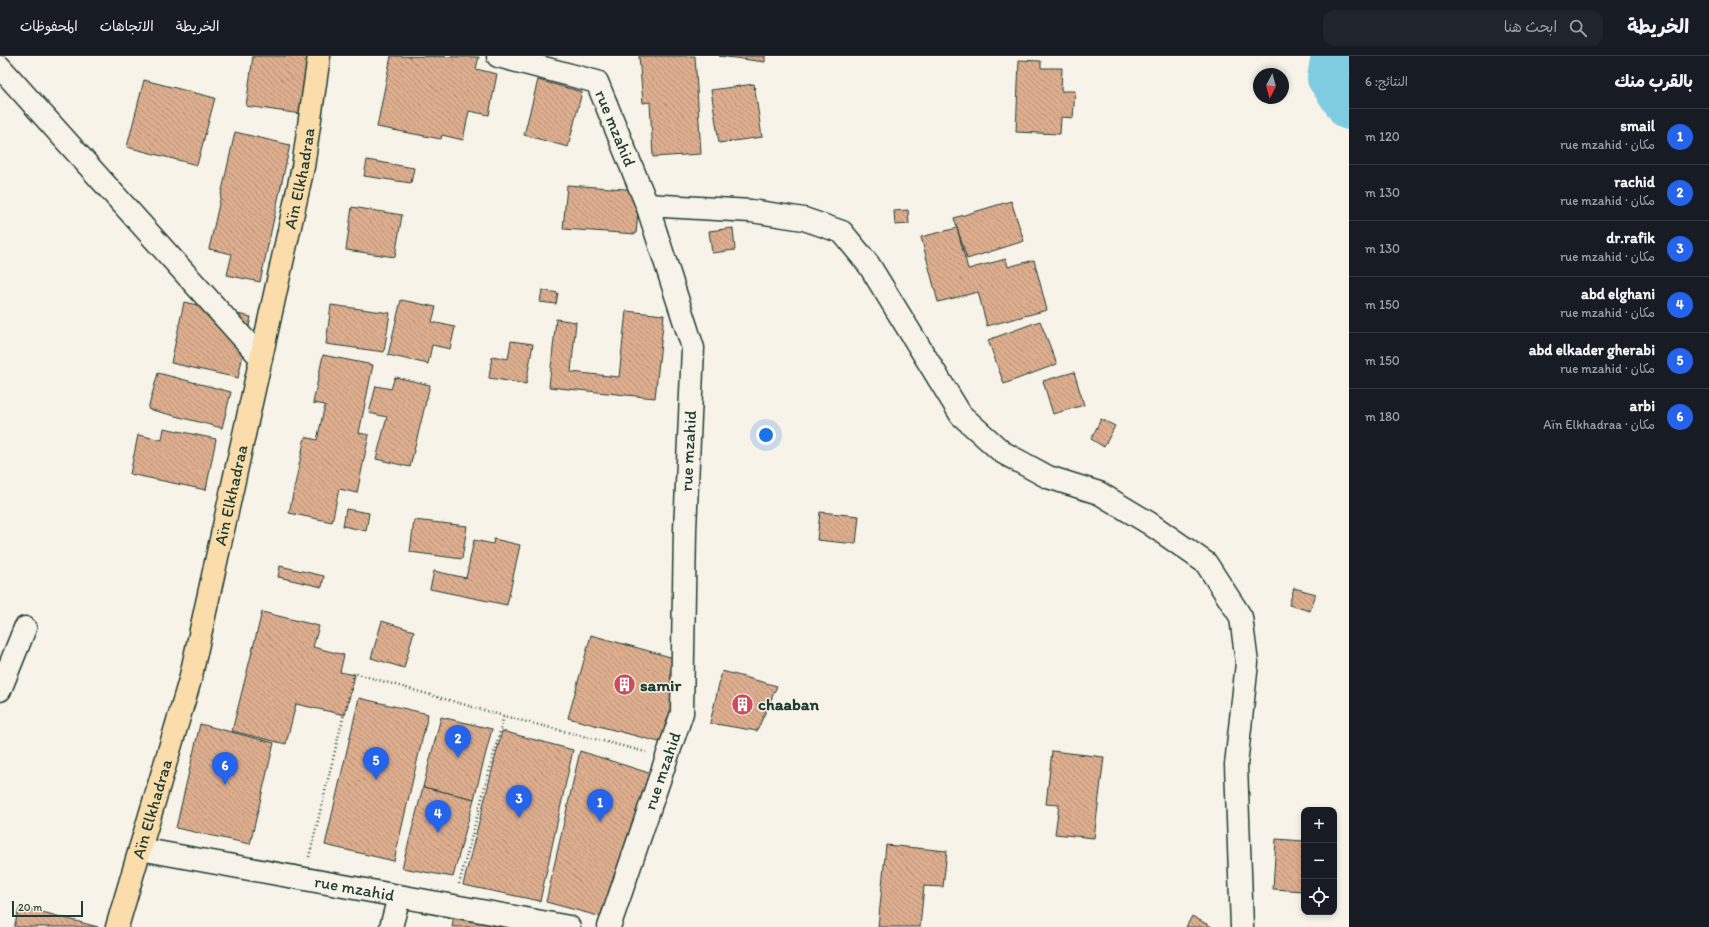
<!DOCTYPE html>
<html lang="ar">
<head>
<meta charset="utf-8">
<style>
  body { margin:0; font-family:Itim,"Playpen Sans Arabic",sans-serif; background:#20242c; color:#f1f3f6; direction:rtl }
  .controls { position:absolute; right:12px; bottom:12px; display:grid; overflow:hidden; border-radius:8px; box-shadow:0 2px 6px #0003 }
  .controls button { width:36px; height:36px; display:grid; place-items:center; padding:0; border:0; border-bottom:1px solid #363941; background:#171b24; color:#f1f3f6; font:20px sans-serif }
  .compass { position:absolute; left:1253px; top:12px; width:36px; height:36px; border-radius:50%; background:#171b24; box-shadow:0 2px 6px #0003; rotate:186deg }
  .scale { position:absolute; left:12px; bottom:10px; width:71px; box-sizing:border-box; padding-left:4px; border:2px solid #1f3d34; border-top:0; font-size:11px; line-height:14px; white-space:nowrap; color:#1f3d34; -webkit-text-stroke:3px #f7f3e8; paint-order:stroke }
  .you { position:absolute; left:766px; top:379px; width:14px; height:14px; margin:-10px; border:3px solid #fff; border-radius:50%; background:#1a73e8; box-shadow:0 0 0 6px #1a73e833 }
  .badge { display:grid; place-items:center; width:26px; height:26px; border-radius:50%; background:#2563eb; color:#fff; font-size:13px; font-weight:700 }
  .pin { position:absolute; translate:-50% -33px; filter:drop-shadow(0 1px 2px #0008) }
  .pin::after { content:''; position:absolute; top:21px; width:14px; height:12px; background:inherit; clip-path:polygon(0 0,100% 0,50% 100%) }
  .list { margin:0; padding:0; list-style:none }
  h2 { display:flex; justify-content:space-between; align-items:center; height:52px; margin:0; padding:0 16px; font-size:17px }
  h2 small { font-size:13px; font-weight:400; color:#9ea1a6 }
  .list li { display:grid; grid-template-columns:26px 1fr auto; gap:12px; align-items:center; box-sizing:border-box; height:56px; padding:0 16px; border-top:1px solid #363941 }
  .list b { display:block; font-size:15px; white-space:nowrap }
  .list p { margin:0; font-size:13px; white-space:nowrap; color:#9ea1a6 }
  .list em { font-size:13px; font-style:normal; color:#9ea1a6 }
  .icon { flex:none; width:22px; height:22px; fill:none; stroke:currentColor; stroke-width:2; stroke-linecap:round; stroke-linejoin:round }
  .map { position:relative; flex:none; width:1349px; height:871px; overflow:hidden; direction:ltr }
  header { display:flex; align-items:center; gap:24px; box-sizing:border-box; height:56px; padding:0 20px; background:#171b24; border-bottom:1px solid #363941 }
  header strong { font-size:19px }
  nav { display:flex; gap:22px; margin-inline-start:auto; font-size:14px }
  .search { width:280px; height:36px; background:#20242c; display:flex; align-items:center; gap:10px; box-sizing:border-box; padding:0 14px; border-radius:12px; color:#9ea1a6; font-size:15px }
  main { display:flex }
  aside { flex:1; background:#171b24 }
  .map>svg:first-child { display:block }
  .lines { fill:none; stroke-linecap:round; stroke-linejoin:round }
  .river { stroke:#7fcbdf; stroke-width:42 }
  .building { fill:url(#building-back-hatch); stroke:#1f3d34 }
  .minor-casing { stroke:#1f3d34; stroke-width:25 }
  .major-casing { stroke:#1f3d34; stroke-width:25 }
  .path { stroke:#1f3d34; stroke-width:2.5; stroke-dasharray:1 3; stroke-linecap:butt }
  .minor { stroke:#f7f3e8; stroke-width:22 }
  .major { stroke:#fbddab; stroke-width:22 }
  .labels { text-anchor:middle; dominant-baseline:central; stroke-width:3; stroke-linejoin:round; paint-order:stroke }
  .street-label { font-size:17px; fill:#1f3d34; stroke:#f7f3e8 }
  .poi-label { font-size:17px; font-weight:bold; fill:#1f3d34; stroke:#f7f3e8; text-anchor:start }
</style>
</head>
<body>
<header>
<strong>الخريطة</strong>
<div class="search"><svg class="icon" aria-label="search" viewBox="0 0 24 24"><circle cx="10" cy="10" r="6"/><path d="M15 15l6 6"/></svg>ابحث هنا</div>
<nav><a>الخريطة</a><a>الاتجاهات</a><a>المحفوظات</a></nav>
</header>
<main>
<aside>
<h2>بالقرب منك<small>النتائج: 6</small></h2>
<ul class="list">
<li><span class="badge">1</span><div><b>smail</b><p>مكان · rue mzahid</p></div><em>120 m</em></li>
<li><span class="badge">2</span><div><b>rachid</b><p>مكان · rue mzahid</p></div><em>130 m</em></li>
<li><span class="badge">3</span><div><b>dr.rafik</b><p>مكان · rue mzahid</p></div><em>130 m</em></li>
<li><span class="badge">4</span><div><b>abd elghani</b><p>مكان · rue mzahid</p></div><em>150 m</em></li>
<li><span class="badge">5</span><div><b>abd elkader gherabi</b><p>مكان · rue mzahid</p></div><em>150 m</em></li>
<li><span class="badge">6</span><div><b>arbi</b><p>مكان · Aïn Elkhadraa</p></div><em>180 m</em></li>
</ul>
</aside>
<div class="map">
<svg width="1349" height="871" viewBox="0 0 1349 871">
  <defs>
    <pattern id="building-back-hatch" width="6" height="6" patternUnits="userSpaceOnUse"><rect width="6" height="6" fill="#deae8f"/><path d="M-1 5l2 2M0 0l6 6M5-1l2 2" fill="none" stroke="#b38f76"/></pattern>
  </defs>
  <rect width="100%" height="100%" fill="#f7f3e8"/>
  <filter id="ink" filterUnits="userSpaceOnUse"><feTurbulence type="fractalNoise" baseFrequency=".025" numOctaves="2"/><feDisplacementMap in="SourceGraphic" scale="8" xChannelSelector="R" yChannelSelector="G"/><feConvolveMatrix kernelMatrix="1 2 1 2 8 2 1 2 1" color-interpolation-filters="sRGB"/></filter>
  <g filter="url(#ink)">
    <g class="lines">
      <polyline class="river" points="1332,0 1328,22 1349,53"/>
    </g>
    <g class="building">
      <polygon points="253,0 310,0 301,58 246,50"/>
      <polygon points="391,0 479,1 476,13 497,18 489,59 469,55 463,84 442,79 441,83 377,71"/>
      <polygon points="639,0 695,0 701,98 653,101 650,46 643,47"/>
      <polygon points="719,0 765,0 765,6"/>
      <polygon points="1019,4 1041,5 1041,12 1062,12 1061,35 1075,35 1073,62 1061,61 1060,78 1016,76"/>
      <polygon points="144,24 215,42 197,109 127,91"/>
      <polygon points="538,24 582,36 568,91 524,79"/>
      <polygon points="754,28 762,81 719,87 711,34"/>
      <polygon points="235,76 290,89 260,226 227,219 232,198 209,193"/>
      <polygon points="367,104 414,112 411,127 364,120"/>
      <polygon points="567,129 640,134 636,178 563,173"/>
      <polygon points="1011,145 1024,185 967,203 954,162"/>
      <polygon points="352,151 402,159 395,201 346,194"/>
      <polygon points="908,154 909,168 895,169 894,155"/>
      <polygon points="733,172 735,194 712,197 709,175"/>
      <polygon points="957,172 968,213 1006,203 1008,211 1034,204 1047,254 987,270 978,236 938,246 921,181"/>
      <polygon points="542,234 558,237 556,248 540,246"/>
      <polygon points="401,244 436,251 432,266 455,271 450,293 432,289 428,308 388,299"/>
      <polygon points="184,246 251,261 238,322 171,307"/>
      <polygon points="331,249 390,257 384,296 326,288"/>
      <polygon points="626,255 664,259 655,342 549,331 556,263 576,266 571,316 619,321"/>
      <polygon points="1040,265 1057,308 1004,328 988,284"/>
      <polygon points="511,285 533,288 526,328 489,322 492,300 508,303"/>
      <polygon points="323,299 373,309 359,377 369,379 357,437 339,433 332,466 289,457 305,381 317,384 325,349 313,347"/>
      <polygon points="1074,316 1084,349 1053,358 1043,325"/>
      <polygon points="158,317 231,336 222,372 148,353"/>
      <polygon points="395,321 430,329 410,411 376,403 387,361 369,357 376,330 391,333"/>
      <polygon points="1101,363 1115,370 1104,391 1091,383"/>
      <polygon points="164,372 216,383 206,434 130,418 138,379 162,384"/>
      <polygon points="346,453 369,457 366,475 343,470"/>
      <polygon points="820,456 859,460 856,488 817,484"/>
      <polygon points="414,464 467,470 462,503 410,496"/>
      <polygon points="494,483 520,489 507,549 430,533 434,515 466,522 474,484 493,488"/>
      <polygon points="280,510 324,520 322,531 278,521"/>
      <polygon points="1294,532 1316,538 1310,555 1289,549"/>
      <polygon points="262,556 319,570 313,591 344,599 340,616 355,619 345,659 296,648 286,688 232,675"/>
      <polygon points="382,565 414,575 404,612 371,602"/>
      <polygon points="591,579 674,602 674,656 663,687 568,662"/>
      <polygon points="722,615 777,630 757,675 710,667"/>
      <polygon points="359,642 428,658 394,805 325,789"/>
      <polygon points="441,661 492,673 474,743 423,731"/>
      <polygon points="200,668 274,687 250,788 176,772"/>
      <polygon points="502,675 573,694 540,845 463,829"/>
      <polygon points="580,695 652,718 602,861 546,846"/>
      <polygon points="1052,695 1104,701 1094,782 1055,778 1059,749 1046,748"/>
      <polygon points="423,731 474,743 453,821 402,812"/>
      <polygon points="1276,783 1304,785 1304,835 1273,833"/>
      <polygon points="886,789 947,795 943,831 924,830 920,871 878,871"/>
      <polygon points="20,850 98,871 14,871"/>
      <polygon points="455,853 567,871 452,871"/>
      <polygon points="1192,860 1212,871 1186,871"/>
    </g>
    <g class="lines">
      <defs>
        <g id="minor">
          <path id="s1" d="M498 0 597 26 647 149 693 292 685 474 682 657 609 871"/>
          <polyline points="0,11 261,302"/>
          <polyline points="647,149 751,155 804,163 842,176 869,209 961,359 1002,396 1048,421 1099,437 1149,467 1206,507 1241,561 1247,607 1236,709 1242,871"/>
          <polyline points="0,634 25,572"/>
          <path id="s2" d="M140 793 569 871"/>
          <polyline points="391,871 399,841"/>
        </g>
        <g id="major">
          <path id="s3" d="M117 871 190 624 303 111 319 0"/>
        </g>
      </defs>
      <use href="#minor" class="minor-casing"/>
      <use href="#major" class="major-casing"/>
      <g class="path">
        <polyline points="309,801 354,617 504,660"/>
        <polyline points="459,828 504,660 646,696"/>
      </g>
      <use href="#minor" class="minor"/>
      <use href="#major" class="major"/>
    </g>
  </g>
  <defs>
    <symbol id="building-disc" viewBox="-11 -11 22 22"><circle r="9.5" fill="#d1495b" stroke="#f7f3e8"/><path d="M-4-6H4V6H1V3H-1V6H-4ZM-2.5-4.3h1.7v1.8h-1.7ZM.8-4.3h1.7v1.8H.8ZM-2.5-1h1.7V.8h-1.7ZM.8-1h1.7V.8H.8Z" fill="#fff"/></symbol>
  </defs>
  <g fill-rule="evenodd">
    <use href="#building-disc" x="612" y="616" width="25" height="25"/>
    <use href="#building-disc" x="730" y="636" width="25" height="25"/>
  </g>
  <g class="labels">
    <g class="street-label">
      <text stroke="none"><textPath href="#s1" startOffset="152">rue mzahid</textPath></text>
      <text stroke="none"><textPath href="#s3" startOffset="771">Aïn Elkhadraa</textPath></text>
      <text transform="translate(688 395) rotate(-87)">rue mzahid</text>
      <text stroke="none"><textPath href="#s3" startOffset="447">Aïn Elkhadraa</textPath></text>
      <text transform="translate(662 715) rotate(-71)">rue mzahid</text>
      <text stroke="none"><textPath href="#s3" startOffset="123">Aïn Elkhadraa</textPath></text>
      <text stroke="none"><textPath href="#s2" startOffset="218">rue mzahid</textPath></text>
    </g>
    <g class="poi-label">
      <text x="640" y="629">samir</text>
      <text x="758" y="648">chaaban</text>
    </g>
  </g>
</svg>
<div class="controls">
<button>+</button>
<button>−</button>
<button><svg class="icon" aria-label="locate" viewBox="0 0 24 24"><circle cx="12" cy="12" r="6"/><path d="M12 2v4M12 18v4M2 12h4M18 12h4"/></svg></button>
</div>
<svg class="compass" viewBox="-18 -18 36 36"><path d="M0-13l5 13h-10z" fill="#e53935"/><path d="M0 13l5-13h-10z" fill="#9ea1a6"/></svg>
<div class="scale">20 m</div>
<div class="you"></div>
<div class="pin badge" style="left:600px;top:766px">1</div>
<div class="pin badge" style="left:458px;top:702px">2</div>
<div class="pin badge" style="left:519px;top:762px">3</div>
<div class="pin badge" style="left:438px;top:777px">4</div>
<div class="pin badge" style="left:376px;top:724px">5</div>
<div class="pin badge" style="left:225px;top:729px">6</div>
</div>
</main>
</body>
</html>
